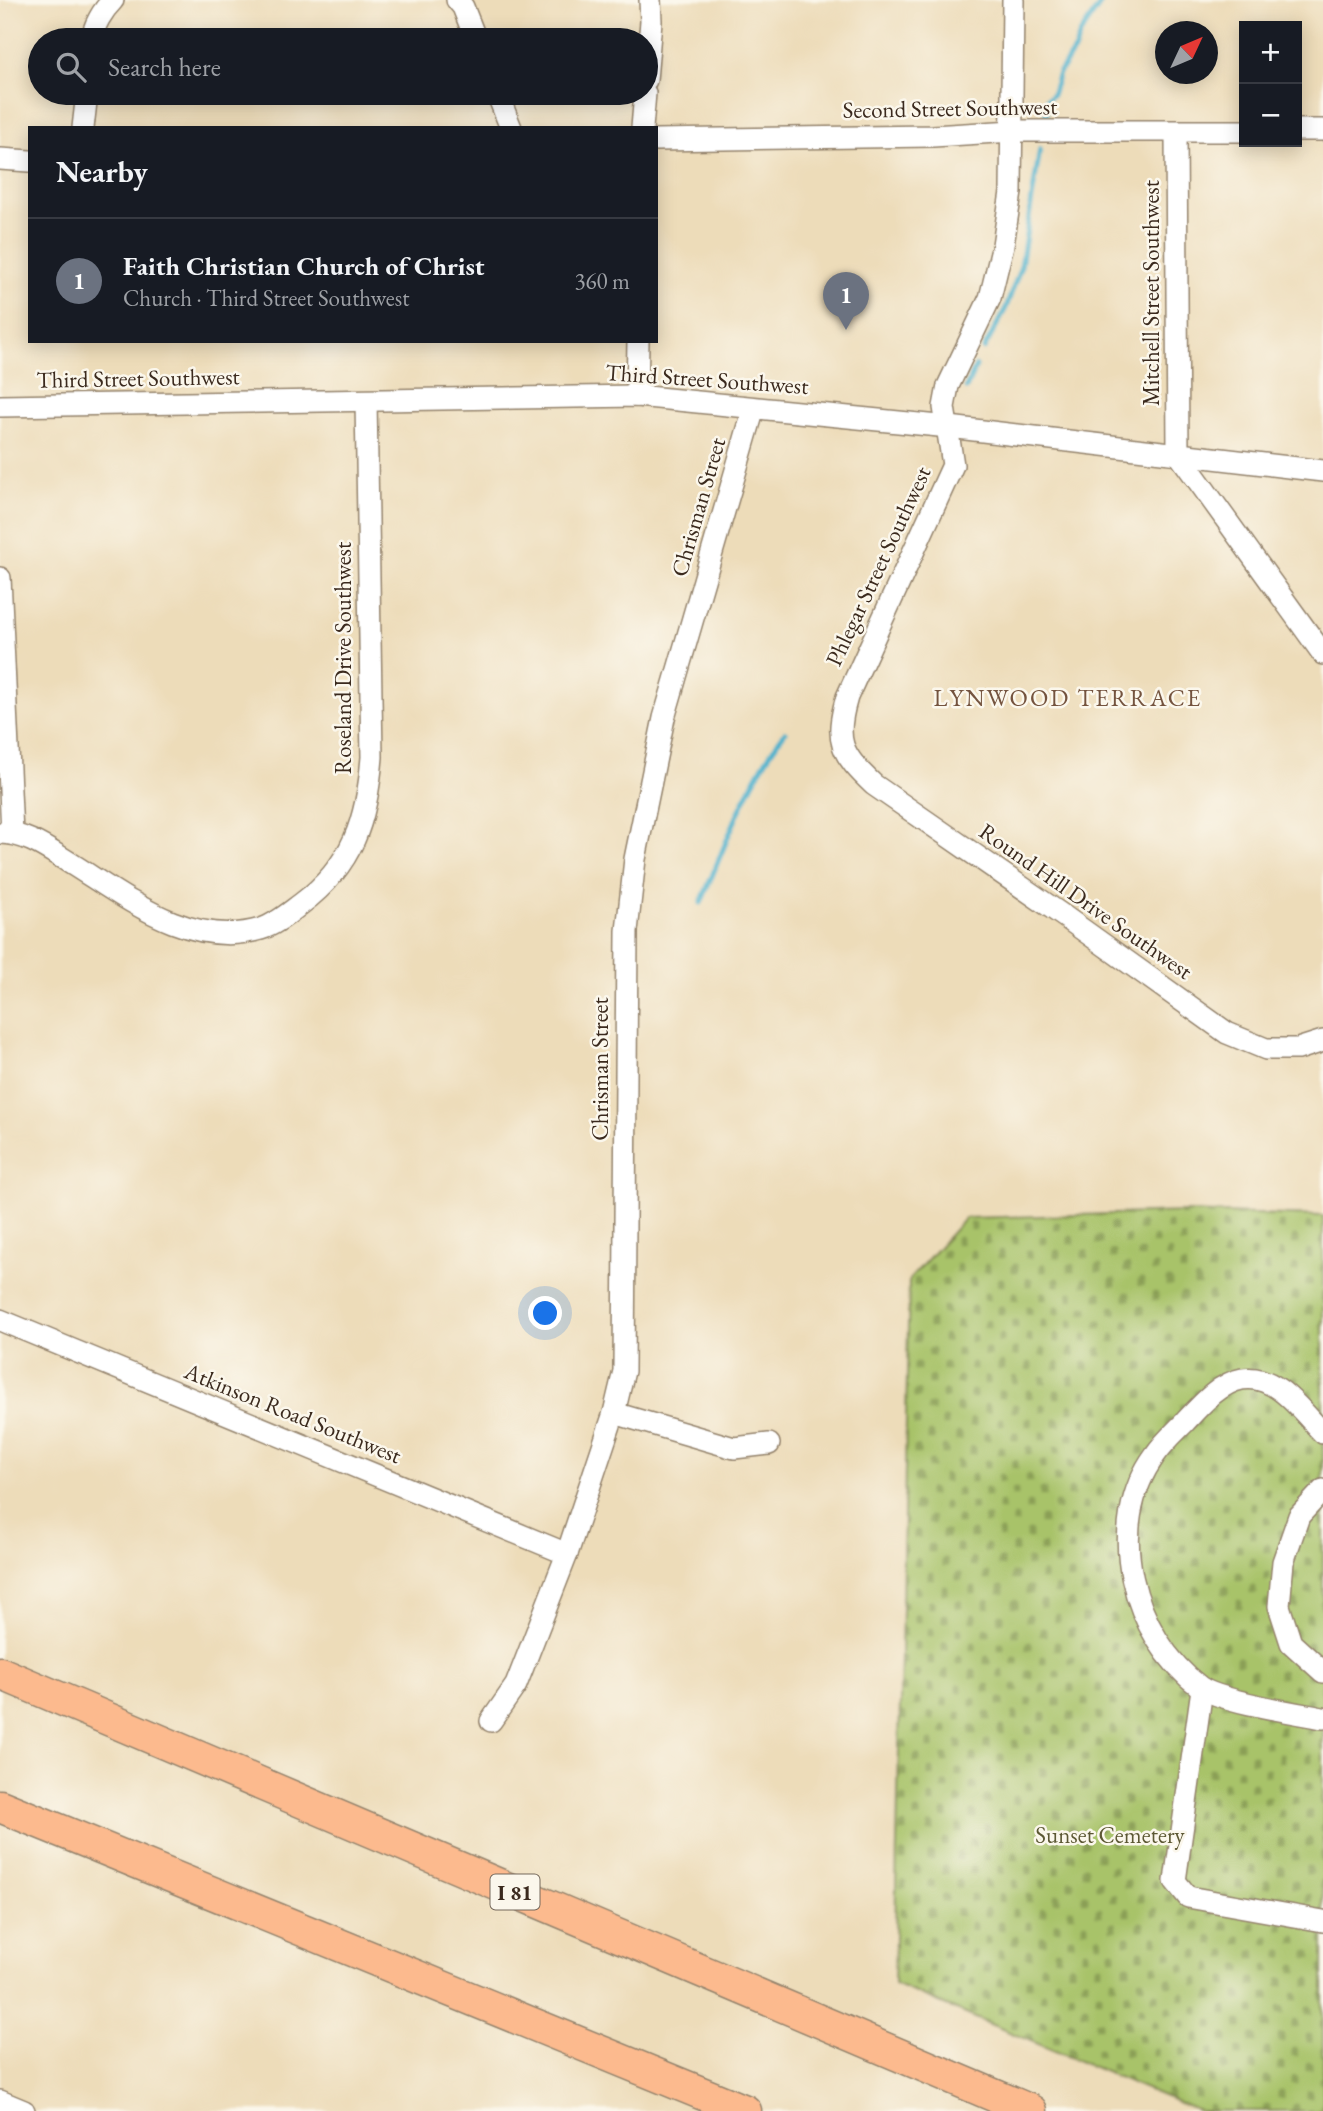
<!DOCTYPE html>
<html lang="en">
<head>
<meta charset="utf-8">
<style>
  body { margin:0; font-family:"EB Garamond",serif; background:#242831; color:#f1f3f6 }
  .controls { position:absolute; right:21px; top:21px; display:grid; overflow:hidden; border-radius:0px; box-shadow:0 4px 18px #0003 }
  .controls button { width:63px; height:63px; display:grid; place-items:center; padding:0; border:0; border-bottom:2px solid #363941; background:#171b24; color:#f1f3f6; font:35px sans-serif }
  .compass { position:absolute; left:1155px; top:21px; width:63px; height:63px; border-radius:50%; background:#171b24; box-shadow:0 4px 18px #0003; rotate:46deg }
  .you { position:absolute; left:546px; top:1314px; width:24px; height:24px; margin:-18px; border:5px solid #fff; border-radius:50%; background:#1a73e8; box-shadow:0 0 0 10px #1a73e833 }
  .badge { display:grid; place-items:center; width:46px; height:46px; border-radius:50%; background:#0f766e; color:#fff; font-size:23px; font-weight:700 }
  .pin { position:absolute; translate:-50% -58px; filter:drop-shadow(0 2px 4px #0008) }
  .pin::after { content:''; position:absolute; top:37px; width:24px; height:21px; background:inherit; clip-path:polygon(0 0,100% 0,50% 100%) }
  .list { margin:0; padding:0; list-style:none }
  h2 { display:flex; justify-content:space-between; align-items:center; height:91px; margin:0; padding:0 28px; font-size:30px }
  h2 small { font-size:23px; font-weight:400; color:#9ea1a6 }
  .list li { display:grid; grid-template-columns:46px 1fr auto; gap:21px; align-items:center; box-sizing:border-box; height:126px; padding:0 28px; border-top:2px solid #363941 }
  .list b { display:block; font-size:26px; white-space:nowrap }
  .list p { margin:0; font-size:23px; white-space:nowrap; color:#9ea1a6 }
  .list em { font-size:23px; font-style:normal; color:#9ea1a6 }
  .icon { flex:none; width:38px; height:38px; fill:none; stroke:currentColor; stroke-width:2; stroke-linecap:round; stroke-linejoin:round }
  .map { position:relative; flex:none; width:1323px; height:2111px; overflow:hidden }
  .search { position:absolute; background:#171b24; box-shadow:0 4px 18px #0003; left:28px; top:28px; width:630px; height:77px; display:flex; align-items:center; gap:18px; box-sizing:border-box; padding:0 24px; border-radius:38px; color:#9ea1a6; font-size:26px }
  .panel { position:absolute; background:#171b24; box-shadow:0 4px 18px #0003; left:28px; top:126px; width:630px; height:217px; border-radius:0px }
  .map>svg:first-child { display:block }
  .cemetery { fill:url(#cemetery-stones); stroke:#727644; stroke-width:2 }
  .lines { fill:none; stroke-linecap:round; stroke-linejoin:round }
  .stream { stroke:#4db1cc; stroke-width:5 }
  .minor-casing { stroke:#94836c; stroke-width:24 }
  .highway-casing { stroke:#94836c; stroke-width:35 }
  .minor { stroke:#fff; stroke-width:21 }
  .highway { stroke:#fcba8e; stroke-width:32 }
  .labels { text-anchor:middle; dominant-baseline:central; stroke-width:5; stroke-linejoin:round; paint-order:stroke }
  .shield { fill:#fbf7ec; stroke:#75685c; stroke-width:2 }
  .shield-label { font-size:21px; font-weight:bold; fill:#3b2a1e }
  .street-label { font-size:23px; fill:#3b2a1e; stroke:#fbf7ec }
  .park-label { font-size:23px; fill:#5c5834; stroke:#fbf7ec }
  .neighbourhood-label { font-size:24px; letter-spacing:2px; fill:#74533e; stroke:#fbf7ec }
</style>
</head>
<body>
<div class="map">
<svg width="1323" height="2111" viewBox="0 0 1323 2111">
  <defs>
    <pattern id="cemetery-stones" width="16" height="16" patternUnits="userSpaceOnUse" patternTransform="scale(1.75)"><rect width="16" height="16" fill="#a8c369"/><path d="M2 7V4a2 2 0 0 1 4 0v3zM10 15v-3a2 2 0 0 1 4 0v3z" fill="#8a9f56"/></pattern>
  </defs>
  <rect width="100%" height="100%" fill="#fbf7ec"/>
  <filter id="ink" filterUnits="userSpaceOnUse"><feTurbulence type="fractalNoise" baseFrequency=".0143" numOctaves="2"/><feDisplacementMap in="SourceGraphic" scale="14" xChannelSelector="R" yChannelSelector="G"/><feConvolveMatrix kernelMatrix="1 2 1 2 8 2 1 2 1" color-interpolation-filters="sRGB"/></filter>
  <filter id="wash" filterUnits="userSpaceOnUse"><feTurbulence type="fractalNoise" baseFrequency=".00686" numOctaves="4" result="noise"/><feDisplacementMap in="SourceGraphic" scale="28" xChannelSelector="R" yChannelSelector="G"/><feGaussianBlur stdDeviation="1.57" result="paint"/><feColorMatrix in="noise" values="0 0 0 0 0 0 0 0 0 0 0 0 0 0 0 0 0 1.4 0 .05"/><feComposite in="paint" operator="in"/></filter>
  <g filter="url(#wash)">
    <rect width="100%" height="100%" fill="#eddcb9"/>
    <polygon class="cemetery" points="1185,1212 1323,1216 1323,2111 1199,2111 894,1984 909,1280 965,1218"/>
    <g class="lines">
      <g class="stream">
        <polyline points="1046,116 1047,99 1052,95 1059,73 1075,49 1080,34 1103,0"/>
        <polyline points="984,349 1006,308 1021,266 1040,149"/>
        <polyline points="966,388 976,366"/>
        <path d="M701 903C726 843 746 784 785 732"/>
      </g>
    </g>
  </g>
  <g filter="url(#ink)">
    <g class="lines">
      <defs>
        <g id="minor">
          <polyline points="457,0 463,7 476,40"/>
          <path d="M1013 0 1011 192 1003 245 990 298 948 386 944 407 953 465 847 697C834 741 841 754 874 785L1065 917 1227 1033 1266 1049H1298L1323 1041"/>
          <path d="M92 40C93 26 103 10 113 0"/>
          <polyline points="646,80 651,21 650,0"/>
          <polyline points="497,93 511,128"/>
          <polyline points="83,128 87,93"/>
          <polyline points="642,128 645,93"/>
          <polyline points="1297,130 1323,130"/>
          <polyline points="1176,133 1178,453 1323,654"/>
          <polyline points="656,140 933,136 1013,131 1244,131"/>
          <polyline points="0,159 30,161"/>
          <polyline points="637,396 638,341"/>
          <polyline points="0,406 637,396 949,427 1323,471"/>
          <polyline points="0,578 12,833"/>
          <path d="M0 833C25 833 46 848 67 861 124 896 189 950 261 929 275 925 289 913 301 904 353 865 367 820 372 757L366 401"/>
          <polyline points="0,1320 567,1554"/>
          <polyline points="614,1413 734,1448 769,1444"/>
          <path d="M1323 1433C1302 1412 1276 1373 1242 1379 1219 1383 1199 1407 1184 1423 1174 1433 1163 1443 1155 1455 1103 1526 1132 1636 1200 1687 1219 1701 1296 1713 1323 1718"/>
          <polyline points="1323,1490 1299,1516 1283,1562 1279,1606 1291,1643 1323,1672"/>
          <polyline points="1202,1689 1175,1881 1188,1897 1323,1921"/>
          <polyline points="491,1721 516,1685 567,1554 614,1413 624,1371 627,931 635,859 664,718 754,408"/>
          <polyline points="0,2101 24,2111"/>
        </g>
        <g id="highway">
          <polyline points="0,1673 1031,2111"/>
          <polyline points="0,1806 745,2111"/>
        </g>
      </defs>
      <use href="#minor" class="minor-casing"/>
      <use href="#highway" class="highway-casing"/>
      <use href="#minor" class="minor"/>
      <use href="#highway" class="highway"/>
    </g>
  </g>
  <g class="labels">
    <rect class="shield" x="490.5" y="1874.5" width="49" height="35" rx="5"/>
    <g class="shield-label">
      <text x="515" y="1892">I 81</text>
    </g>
    <g class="street-label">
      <text transform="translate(950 108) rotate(-1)">Second Street Southwest</text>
      <text transform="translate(1151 293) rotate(-90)">Mitchell Street Southwest</text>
      <text transform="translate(138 378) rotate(-1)">Third Street Southwest</text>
      <text transform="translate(707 379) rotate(4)">Third Street Southwest</text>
      <text transform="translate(698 507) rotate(-74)">Chrisman Street</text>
      <text transform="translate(878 566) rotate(-65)">Phlegar Street Southwest</text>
      <text transform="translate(343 658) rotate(-90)">Roseland Drive Southwest</text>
      <text transform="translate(1086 901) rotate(35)">Round Hill Drive Southwest</text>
      <text transform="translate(600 1069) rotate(-90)">Chrisman Street</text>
      <text transform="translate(293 1413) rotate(22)">Atkinson Road Southwest</text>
    </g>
    <g class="park-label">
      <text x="1110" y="1835">Sunset Cemetery</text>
    </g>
    <g class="neighbourhood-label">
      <text x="1068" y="697">LYNWOOD TERRACE</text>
    </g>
  </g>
</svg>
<div class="controls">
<button>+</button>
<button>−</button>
</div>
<svg class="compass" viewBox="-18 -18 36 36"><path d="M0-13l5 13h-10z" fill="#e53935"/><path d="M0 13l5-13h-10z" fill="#9ea1a6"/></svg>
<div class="you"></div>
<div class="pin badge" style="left:846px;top:330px;background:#6b7280">1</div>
<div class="search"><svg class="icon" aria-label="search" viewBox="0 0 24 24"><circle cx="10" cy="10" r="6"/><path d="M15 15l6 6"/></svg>Search here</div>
<section class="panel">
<h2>Nearby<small></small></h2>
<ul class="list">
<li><span class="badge" style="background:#6b7280">1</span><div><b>Faith Christian Church of Christ</b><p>Church · Third Street Southwest</p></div><em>360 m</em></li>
</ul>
</section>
</div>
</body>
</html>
